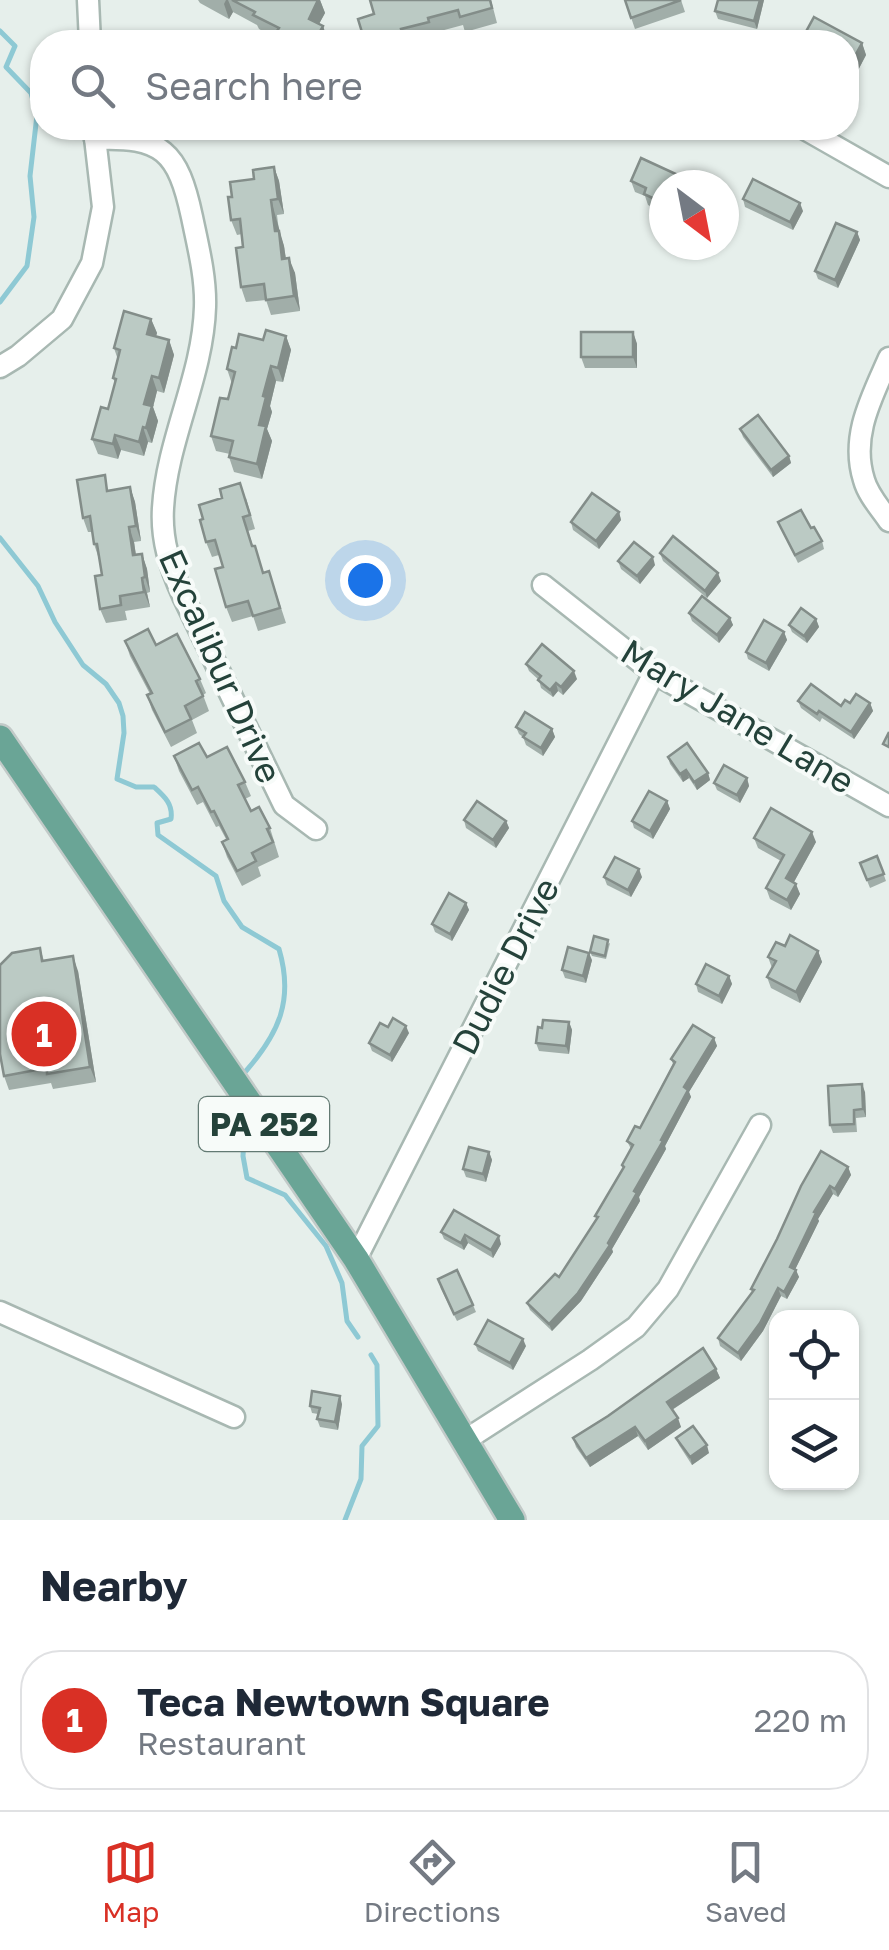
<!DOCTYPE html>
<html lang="en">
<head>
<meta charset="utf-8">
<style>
  body { margin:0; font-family:"Golos Text",sans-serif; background:#f2f2f3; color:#1f2937 }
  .controls { position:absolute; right:30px; bottom:30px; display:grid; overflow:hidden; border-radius:20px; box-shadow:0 2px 8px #0004 }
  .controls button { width:90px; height:90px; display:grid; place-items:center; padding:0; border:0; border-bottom:2px solid #e0e1e3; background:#fff; color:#1f2937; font:50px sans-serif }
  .compass { position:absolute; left:649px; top:170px; width:90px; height:90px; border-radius:50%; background:#fff; box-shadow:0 2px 8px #0004; rotate:148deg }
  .you { position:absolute; left:365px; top:580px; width:35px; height:35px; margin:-25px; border:8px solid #fff; border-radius:50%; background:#1a73e8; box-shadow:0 0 0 15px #1a73e833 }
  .badge { display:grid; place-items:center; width:65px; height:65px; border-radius:50%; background:#d93025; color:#fff; font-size:32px; font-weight:700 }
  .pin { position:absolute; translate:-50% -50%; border:5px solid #fff; box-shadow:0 2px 10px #0006 }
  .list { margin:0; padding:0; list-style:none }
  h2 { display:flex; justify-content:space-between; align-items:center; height:130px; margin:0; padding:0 40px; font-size:42px }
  h2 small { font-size:32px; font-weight:400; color:#747a83 }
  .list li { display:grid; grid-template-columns:65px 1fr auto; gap:30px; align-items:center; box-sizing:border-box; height:140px; margin:0 20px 20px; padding:0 20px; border:2px solid #e0e1e3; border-radius:40px }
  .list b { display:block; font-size:38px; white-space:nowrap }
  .list p { margin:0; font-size:32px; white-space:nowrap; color:#747a83 }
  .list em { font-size:32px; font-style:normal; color:#747a83 }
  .icon { flex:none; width:55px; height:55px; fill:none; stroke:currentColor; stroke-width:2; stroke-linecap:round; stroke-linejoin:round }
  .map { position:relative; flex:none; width:889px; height:1520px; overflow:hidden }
  .search { position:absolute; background:#fff; box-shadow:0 2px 8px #0004; left:30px; right:30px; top:30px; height:110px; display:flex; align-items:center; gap:25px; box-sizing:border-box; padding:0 35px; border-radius:40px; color:#747a83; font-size:38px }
  .sheet { height:290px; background:#fff }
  nav { display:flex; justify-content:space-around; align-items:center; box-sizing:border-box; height:140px; border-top:2px solid #e0e1e3; background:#fff; font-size:28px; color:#747a83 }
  nav a { display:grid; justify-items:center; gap:5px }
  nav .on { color:#d93025 }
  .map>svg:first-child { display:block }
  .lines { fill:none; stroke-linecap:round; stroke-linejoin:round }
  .stream { stroke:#8ec9d4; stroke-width:5 }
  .minor-casing { stroke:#a8b8b2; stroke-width:25 }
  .major-casing { stroke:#c2cac8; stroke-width:30 }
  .minor { stroke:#fff; stroke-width:20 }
  .major { stroke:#6aa596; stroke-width:25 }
  .wall { fill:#a1aea9 }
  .shaded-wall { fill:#838d89 }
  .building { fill:#bbcac4; stroke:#838d89; stroke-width:2.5 }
  .labels { text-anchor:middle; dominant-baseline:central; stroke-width:8; stroke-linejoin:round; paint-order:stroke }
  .shield { fill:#f7fbf9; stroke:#637a73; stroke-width:2.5 }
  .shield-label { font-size:32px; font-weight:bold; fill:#24423a }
  .street-label { font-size:35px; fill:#24423a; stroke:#f7fbf9 }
</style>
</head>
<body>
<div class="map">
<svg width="889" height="1520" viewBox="0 0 889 1520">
  <rect width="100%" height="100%" fill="#e6efeb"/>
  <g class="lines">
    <g class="stream">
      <polyline points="0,31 15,46 6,67 31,93 37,115 30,176 34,217 27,266 0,302"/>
      <path d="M0 538 38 586 55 622 83 665 106 684 119 703 123 716 124 733 117 779 136 787H154C165 797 173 804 171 819L157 823 158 835 216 876 224 901 242 927 279 949C294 1000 279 1033 246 1071"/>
      <polyline points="230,1100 245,1122 243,1156 247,1178 285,1195 326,1246 342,1283 347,1321 358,1337"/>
      <polyline points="345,1520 361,1479 362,1446 378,1426 377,1365 371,1355"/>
    </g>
    <defs>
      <g id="minor">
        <polyline points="88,0 90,42"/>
        <polyline points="803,128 889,177"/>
        <path d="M95 139C162 136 178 151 192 217 198 246 206 277 205 307 203 376 167 439 163 508 161 540 170 567 183 596L284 805 316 829"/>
        <path d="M889 358C872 397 850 436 864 480 868 495 881 509 889 521"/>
        <polyline points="0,367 18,356 62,319 92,263 103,207 94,129"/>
        <polyline points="543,585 654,673 889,806"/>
        <polyline points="356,1259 654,673"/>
        <polyline points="0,1312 234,1417"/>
        <polyline points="464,1441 590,1360 636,1327 668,1289 760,1125"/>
      </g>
      <polyline id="major" points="0,738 356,1259 512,1520"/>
    </defs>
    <use href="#minor" class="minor-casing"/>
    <use href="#major" class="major-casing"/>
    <use href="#minor" class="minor"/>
    <use href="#major" class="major"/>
  </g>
  <g class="wall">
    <polygon points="198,0 320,0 325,13 319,24 323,26 328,41 327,42 278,42 277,39 259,29 257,25 233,12 229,19 200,3"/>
    <polygon points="370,0 491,0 497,23 465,32 463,25 433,33 434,37 412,42 365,42 374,14"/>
    <polygon points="625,0 681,0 685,12 635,29"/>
    <polygon points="718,0 764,0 757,29 718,19 715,11"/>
    <polygon points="802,39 862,43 866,55 855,76 846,72 846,42 803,42"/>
    <polygon points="274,167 279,181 284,214 277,215 279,231 284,246 286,259 295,273 300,311 271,315 266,300 246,302 241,287 243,247 242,234 237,235 231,220 232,197 254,179"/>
    <polygon points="631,181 664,185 664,213 648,205 645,196 635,192"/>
    <polygon points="743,199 803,211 793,230 745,207"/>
    <polygon points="857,232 860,240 838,288 818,279 815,271"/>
    <polygon points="151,319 157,333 156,336 169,340 174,355 164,393 157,391 153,407 158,421 152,443 148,442 144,456 121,450 118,459 98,454 92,439 108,409 115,383 113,378 118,360 114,348"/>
    <polygon points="633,332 637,344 637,368 585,368 581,357"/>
    <polygon points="286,336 291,350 283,382 276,381 270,406 272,412 267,429 272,441 262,479 234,472 229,457 230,454 216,451 211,436 228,399 232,384 227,369 263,340"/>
    <polygon points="740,429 789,456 791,463 773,477 743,437"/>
    <polygon points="130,487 135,502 141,541 134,542 136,555 142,554 147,569 150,592 147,593 150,607 125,611 127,620 106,623 100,609 102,575 99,559 94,544 92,532 88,532 83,518 110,490"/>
    <polygon points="246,498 255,529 248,531 253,546 264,573 269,571 286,623 258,631 253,616 232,622 226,607 223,567 219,555 212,557 206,542"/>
    <polygon points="619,512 621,520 599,549 573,530 571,522"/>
    <polygon points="778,522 811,528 822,541 824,549 798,563"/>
    <polygon points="660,553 721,581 707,598 663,561"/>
    <polygon points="618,561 655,565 640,584 621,569"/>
    <polygon points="689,613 730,618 733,625 719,643 692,621"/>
    <polygon points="816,619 819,627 807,643 792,632 789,625"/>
    <polygon points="784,632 787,640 769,671 748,659 746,652"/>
    <polygon points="125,641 156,645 200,679 206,693 203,695 209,711 192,720 197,733 171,747 152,710 147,695 150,694 130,656"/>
    <polygon points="526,664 577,679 563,695 558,691 553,697 541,688 539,680 529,671"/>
    <polygon points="798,701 841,706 850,703 870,703 873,711 854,739 822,718 820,722 801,708"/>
    <polygon points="516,727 552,729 555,737 543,756 526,745 523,737 519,734"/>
    <polygon points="174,756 207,757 245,782 251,796 245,799 251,811 270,828 279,857 258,867 261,876 242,886 227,857 222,842 226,839 219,826 216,827 203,802 197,805 179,771"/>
    <polygon points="668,757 708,773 710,780 697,790 689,778 683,782 670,764"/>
    <polygon points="747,778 749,786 740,803 717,790 714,783"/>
    <polygon points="667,801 670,809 653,839 634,828 632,821"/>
    <polygon points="464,820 506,821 509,828 496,848 466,828"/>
    <polygon points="754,838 816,842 794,882 800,894 791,910 770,899 766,888 781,861 758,848"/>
    <polygon points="877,856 886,881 870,888 860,863"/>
    <polygon points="604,877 642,877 631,897 607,885"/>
    <polygon points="466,903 469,910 452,941 435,932 432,924"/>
    <polygon points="610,943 606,959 592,956 590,952"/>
    <polygon points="785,946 818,951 822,962 800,1003 771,988 767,977 772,968 768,957"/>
    <polygon points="40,948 44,961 78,971 96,1082 53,1089 51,1083 9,1090 4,1076"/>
    <polygon points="592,960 586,983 565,978 562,970"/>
    <polygon points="729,976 732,984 722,1004 698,992 696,984"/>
    <polygon points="569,1022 572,1030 569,1054 539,1051 536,1043 542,1028"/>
    <polygon points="388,1027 409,1033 392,1062 372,1051 369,1043"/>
    <polygon points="714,1038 717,1046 689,1092 691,1097 665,1146 666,1149 639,1197 640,1201 612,1249 613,1252 581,1301 552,1331 530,1310 527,1303 559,1277 597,1219 595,1216 623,1168 622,1165 631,1149 627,1141 640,1128 673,1064 671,1059"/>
    <polygon points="865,1092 866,1117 856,1118 857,1132 833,1133 830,1125"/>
    <polygon points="489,1152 492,1160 486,1182 466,1177 463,1169"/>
    <polygon points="848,1167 851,1175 838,1197 833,1194 818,1219 819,1221 795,1269 799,1277 787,1299 781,1296 763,1331 741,1361 720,1346 718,1338 752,1292 751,1289 777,1239"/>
    <polygon points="441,1232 501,1244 493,1258 468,1243 464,1250 444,1239"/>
    <polygon points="440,1287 473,1305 476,1312 457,1321"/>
    <polygon points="475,1344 526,1346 513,1370 478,1351"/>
    <polygon points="716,1369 720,1378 672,1410 681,1427 648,1450 638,1436 590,1467 576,1447 573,1438"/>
    <polygon points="342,1404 338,1430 320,1427 317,1419 318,1414 312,1413 310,1406"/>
    <polygon points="676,1438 709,1453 692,1465 679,1445"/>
  </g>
  <g class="shaded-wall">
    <polygon points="226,0 228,0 233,12 229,19 224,4"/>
    <polygon points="318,0 320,0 325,13 314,33 309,19"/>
    <polygon points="760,0 764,0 757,29 754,21"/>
    <polygon points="323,26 328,41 327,42 314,42"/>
    <polygon points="862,43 866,55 855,76 850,65"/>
    <polygon points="274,167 279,181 284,214 278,199"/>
    <polygon points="271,200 284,246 288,274 275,231"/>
    <polygon points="800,203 803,211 793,230 790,222"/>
    <polygon points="857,232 860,240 838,288 835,280"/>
    <polygon points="289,258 295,273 300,311 294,296"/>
    <polygon points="151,319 157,333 152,349 147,334"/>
    <polygon points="633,332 637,344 637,368 633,357"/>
    <polygon points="286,336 291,350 283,382 278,368"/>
    <polygon points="169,340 174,355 164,393 159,378"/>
    <polygon points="271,366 276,381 270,406 272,412 267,429 272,441 262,479 257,464 259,425 263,396"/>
    <polygon points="152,376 157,391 153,407 158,421 152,443 146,428 144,404"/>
    <polygon points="143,427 148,442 144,456 139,442"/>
    <polygon points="115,435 121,450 118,459 113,444"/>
    <polygon points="789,456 791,463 773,477 771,470"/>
    <polygon points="130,487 135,502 141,541 136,526"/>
    <polygon points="619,512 621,520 599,549 596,541"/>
    <polygon points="129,527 134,542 138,570 133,555"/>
    <polygon points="142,554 147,569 150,592 145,577"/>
    <polygon points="653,557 655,565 640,584 637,576"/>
    <polygon points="718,573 721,581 707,598 705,591"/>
    <polygon points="142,578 147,593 150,607 144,592"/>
    <polygon points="730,618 733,625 719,643 717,635"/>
    <polygon points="816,619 819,627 807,643 804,636"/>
    <polygon points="784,632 787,640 769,671 766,663"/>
    <polygon points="574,671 577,679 563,695 561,687"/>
    <polygon points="556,683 558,691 553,697 550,690"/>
    <polygon points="870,703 873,711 854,739 851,732"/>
    <polygon points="552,729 555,737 543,756 541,748"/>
    <polygon points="686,770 689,778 683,782 680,774"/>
    <polygon points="708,773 710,780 697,790 694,782"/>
    <polygon points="747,778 749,786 740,803 737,795"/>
    <polygon points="667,801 670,809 653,839 650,831"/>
    <polygon points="506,821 509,828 496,848 493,840"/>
    <polygon points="812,832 816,842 790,889 786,878"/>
    <polygon points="639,869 642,877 631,897 628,890"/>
    <polygon points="796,884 800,894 791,910 787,900"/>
    <polygon points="466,903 469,910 452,941 450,934"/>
    <polygon points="818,951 822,962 800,1003 796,992"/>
    <polygon points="589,953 592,960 586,983 583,976"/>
    <polygon points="73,956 78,971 96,1082 90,1067"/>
    <polygon points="729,976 732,984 722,1004 719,996"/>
    <polygon points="569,1022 572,1030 569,1054 566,1046"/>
    <polygon points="406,1026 409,1033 392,1062 390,1055"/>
    <polygon points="714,1038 717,1046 689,1092 691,1097 665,1146 666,1149 639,1197 640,1201 612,1249 613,1252 581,1301 552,1331 549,1324 608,1243 661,1140 684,1087"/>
    <polygon points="862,1084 865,1092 866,1117 863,1109"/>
    <polygon points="489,1152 492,1160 486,1182 483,1174"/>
    <polygon points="848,1167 851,1175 838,1197 835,1189"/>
    <polygon points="830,1186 833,1194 818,1219 819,1221 793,1274 790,1267 814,1212"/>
    <polygon points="465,1235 468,1243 464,1250 461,1243"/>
    <polygon points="499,1236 501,1244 493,1258 491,1250"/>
    <polygon points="796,1270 799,1277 787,1299 784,1292"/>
    <polygon points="778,1288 781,1296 763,1331 741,1361 738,1353"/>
    <polygon points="523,1339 526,1346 513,1370 510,1363"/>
    <polygon points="716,1369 720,1378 670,1411 667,1402"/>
    <polygon points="340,1396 342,1404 338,1430 335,1422"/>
    <polygon points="678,1418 681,1427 648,1450 645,1441"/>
    <polygon points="635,1427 638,1436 590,1467 586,1458"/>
    <polygon points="707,1445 709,1453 692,1465 690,1457"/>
  </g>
  <g class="building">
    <polygon points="232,0 318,0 309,19 323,26 314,42 292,42 275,34 279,28 253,15 255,12"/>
    <polygon points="370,0 490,0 492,8 460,17 458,10 428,18 429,22 401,29 403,36 379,42 365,42 358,19 374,14"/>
    <polygon points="625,0 681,0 631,18"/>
    <polygon points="718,0 760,0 754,21 715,11"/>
    <polygon points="814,17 862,43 850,65 846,63 846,42 809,42 802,39"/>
    <polygon points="641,158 691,181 688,185 664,185 664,196 661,202 644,194 646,188 631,181"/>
    <polygon points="274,167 278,199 271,200 275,231 279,231 282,259 289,258 294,296 266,300 264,284 241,287 236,248 243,247 240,219 231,220 228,197 232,197 230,182 254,179 253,170"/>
    <polygon points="753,179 800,203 790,222 743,199"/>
    <polygon points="836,223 857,232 835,280 815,271"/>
    <polygon points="124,311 151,319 147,334 169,340 159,378 152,376 144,404 152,406 146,428 143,427 139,442 115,435 113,444 92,439 101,407 108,409 116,379 113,378 120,350 114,348"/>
    <polygon points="266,330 286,336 278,368 271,366 263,396 266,397 259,425 266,426 257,464 229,457 233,441 211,436 220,398 228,399 235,372 227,369 232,347 236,348 239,334 263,340"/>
    <rect x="581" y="332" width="52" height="25"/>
    <polygon points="758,415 789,456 771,470 740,429"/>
    <polygon points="105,475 107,491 130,487 136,526 129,527 133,555 142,554 145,577 142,578 144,592 120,596 121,605 100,609 95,576 102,575 97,544 94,544 90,516 83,518 77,480"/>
    <polygon points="240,483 250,515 243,517 252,546 255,546 263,573 269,571 280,608 253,616 248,601 226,607 215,569 223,567 215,540 206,542 200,520 203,519 199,505 222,498 220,489"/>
    <polygon points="592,493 619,512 596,541 571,522"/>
    <polygon points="801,510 811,528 814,527 822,541 795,555 778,522"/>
    <polygon points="673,536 718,573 705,591 660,553"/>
    <polygon points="634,542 653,557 637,576 618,561"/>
    <polygon points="702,596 730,618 717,635 689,613"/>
    <polygon points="801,608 816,619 804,636 789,625"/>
    <polygon points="764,620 784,632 766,663 746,652"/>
    <polygon points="148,629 156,645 177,634 200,679 196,681 203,696 185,706 191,719 165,732 147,695 152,693 125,641"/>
    <polygon points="542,644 574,671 561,687 556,683 550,690 538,680 541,676 526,664"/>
    <polygon points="811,684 841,706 845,700 850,703 856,694 870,703 851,732 819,711 817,714 798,701"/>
    <polygon points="525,712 552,729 541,748 523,737 526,733 516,727"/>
    <polygon points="889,732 889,747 883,744"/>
    <polygon points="199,743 207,757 227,747 245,782 238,785 251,811 259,807 270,828 267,829 273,842 252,853 256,861 237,871 222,842 228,839 214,811 211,812 198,787 192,790 174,756"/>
    <polygon points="687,743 708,773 694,782 686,770 680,774 668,757"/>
    <polygon points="724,765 747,778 737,795 714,783"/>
    <polygon points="649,791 667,801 650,831 632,821"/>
    <polygon points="477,801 506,821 493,840 464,820"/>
    <polygon points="771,808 812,832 786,878 796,884 787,900 766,888 784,855 754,838"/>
    <polygon points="877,856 884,874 867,880 860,863"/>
    <polygon points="615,857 639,869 628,890 604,877"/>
    <polygon points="449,893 466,903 450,934 432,924"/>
    <polygon points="790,935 818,951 796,992 767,977 776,961 768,957 776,942 785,946"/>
    <polygon points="594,936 608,940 605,956 590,952"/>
    <polygon points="568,947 589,953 583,976 562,970"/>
    <polygon points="40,948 42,961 73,956 90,1067 47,1074 47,1068 4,1076 0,1054 0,965 12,953"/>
    <polygon points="706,964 729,976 719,996 696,984"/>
    <polygon points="393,1018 406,1026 390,1055 369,1043 380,1023 388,1027"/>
    <polygon points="543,1020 569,1022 566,1046 536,1043 538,1027 542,1028"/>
    <polygon points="693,1025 714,1038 684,1087 688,1090 661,1140 663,1141 634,1191 637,1193 608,1243 610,1245 578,1293 549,1324 527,1303 555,1274 559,1277 598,1217 595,1216 624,1167 622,1165 633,1145 627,1141 635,1126 640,1128 675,1062 671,1059"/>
    <polygon points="862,1084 863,1109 854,1110 854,1124 830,1125 828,1086"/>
    <polygon points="469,1147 489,1152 483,1174 463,1169"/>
    <polygon points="821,1151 848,1167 835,1189 830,1186 814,1212 816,1213 790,1267 796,1270 784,1292 778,1288 760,1323 738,1353 718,1338 754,1290 751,1289 777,1239 801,1186"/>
    <polygon points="454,1210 499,1236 491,1250 465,1235 461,1243 441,1232"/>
    <polygon points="457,1270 473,1305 454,1314 438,1279"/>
    <polygon points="488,1320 523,1339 510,1363 475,1344"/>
    <polygon points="703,1348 716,1369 667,1402 678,1418 645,1441 635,1427 586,1458 573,1438 608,1416"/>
    <polygon points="312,1391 340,1396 335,1422 317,1419 320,1408 310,1406"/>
    <polygon points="693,1426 707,1445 690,1457 676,1438"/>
  </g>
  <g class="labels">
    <rect class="shield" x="199" y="1097" width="130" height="54" rx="8"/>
    <g class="shield-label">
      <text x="264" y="1124">PA 252</text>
    </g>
    <g class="street-label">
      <text transform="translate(221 666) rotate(66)">Excalibur Drive</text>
      <text transform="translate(738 716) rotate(31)">Mary Jane Lane</text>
      <text transform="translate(505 966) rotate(-63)">Dudie Drive</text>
    </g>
  </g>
</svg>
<div class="controls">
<button><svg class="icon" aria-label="locate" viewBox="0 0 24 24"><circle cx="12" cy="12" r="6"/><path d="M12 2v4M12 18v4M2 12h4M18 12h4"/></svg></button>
<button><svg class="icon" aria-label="layers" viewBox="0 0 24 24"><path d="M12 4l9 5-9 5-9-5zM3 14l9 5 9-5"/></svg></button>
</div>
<svg class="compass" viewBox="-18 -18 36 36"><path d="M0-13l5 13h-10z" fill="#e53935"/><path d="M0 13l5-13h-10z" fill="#747a83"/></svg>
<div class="you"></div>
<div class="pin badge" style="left:44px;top:1034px">1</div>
<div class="search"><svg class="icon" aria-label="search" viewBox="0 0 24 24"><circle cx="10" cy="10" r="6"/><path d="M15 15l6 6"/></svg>Search here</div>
</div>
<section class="sheet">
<h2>Nearby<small></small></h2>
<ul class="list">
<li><span class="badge">1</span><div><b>Teca Newtown Square</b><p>Restaurant</p></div><em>220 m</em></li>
</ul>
</section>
<nav>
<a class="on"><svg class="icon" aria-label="map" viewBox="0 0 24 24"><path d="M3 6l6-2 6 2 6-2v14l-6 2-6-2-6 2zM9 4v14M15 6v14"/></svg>Map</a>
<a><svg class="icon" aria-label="directions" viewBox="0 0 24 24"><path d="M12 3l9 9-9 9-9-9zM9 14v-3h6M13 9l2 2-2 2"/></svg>Directions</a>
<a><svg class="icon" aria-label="saved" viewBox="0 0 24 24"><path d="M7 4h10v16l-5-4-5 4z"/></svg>Saved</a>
</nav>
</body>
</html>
